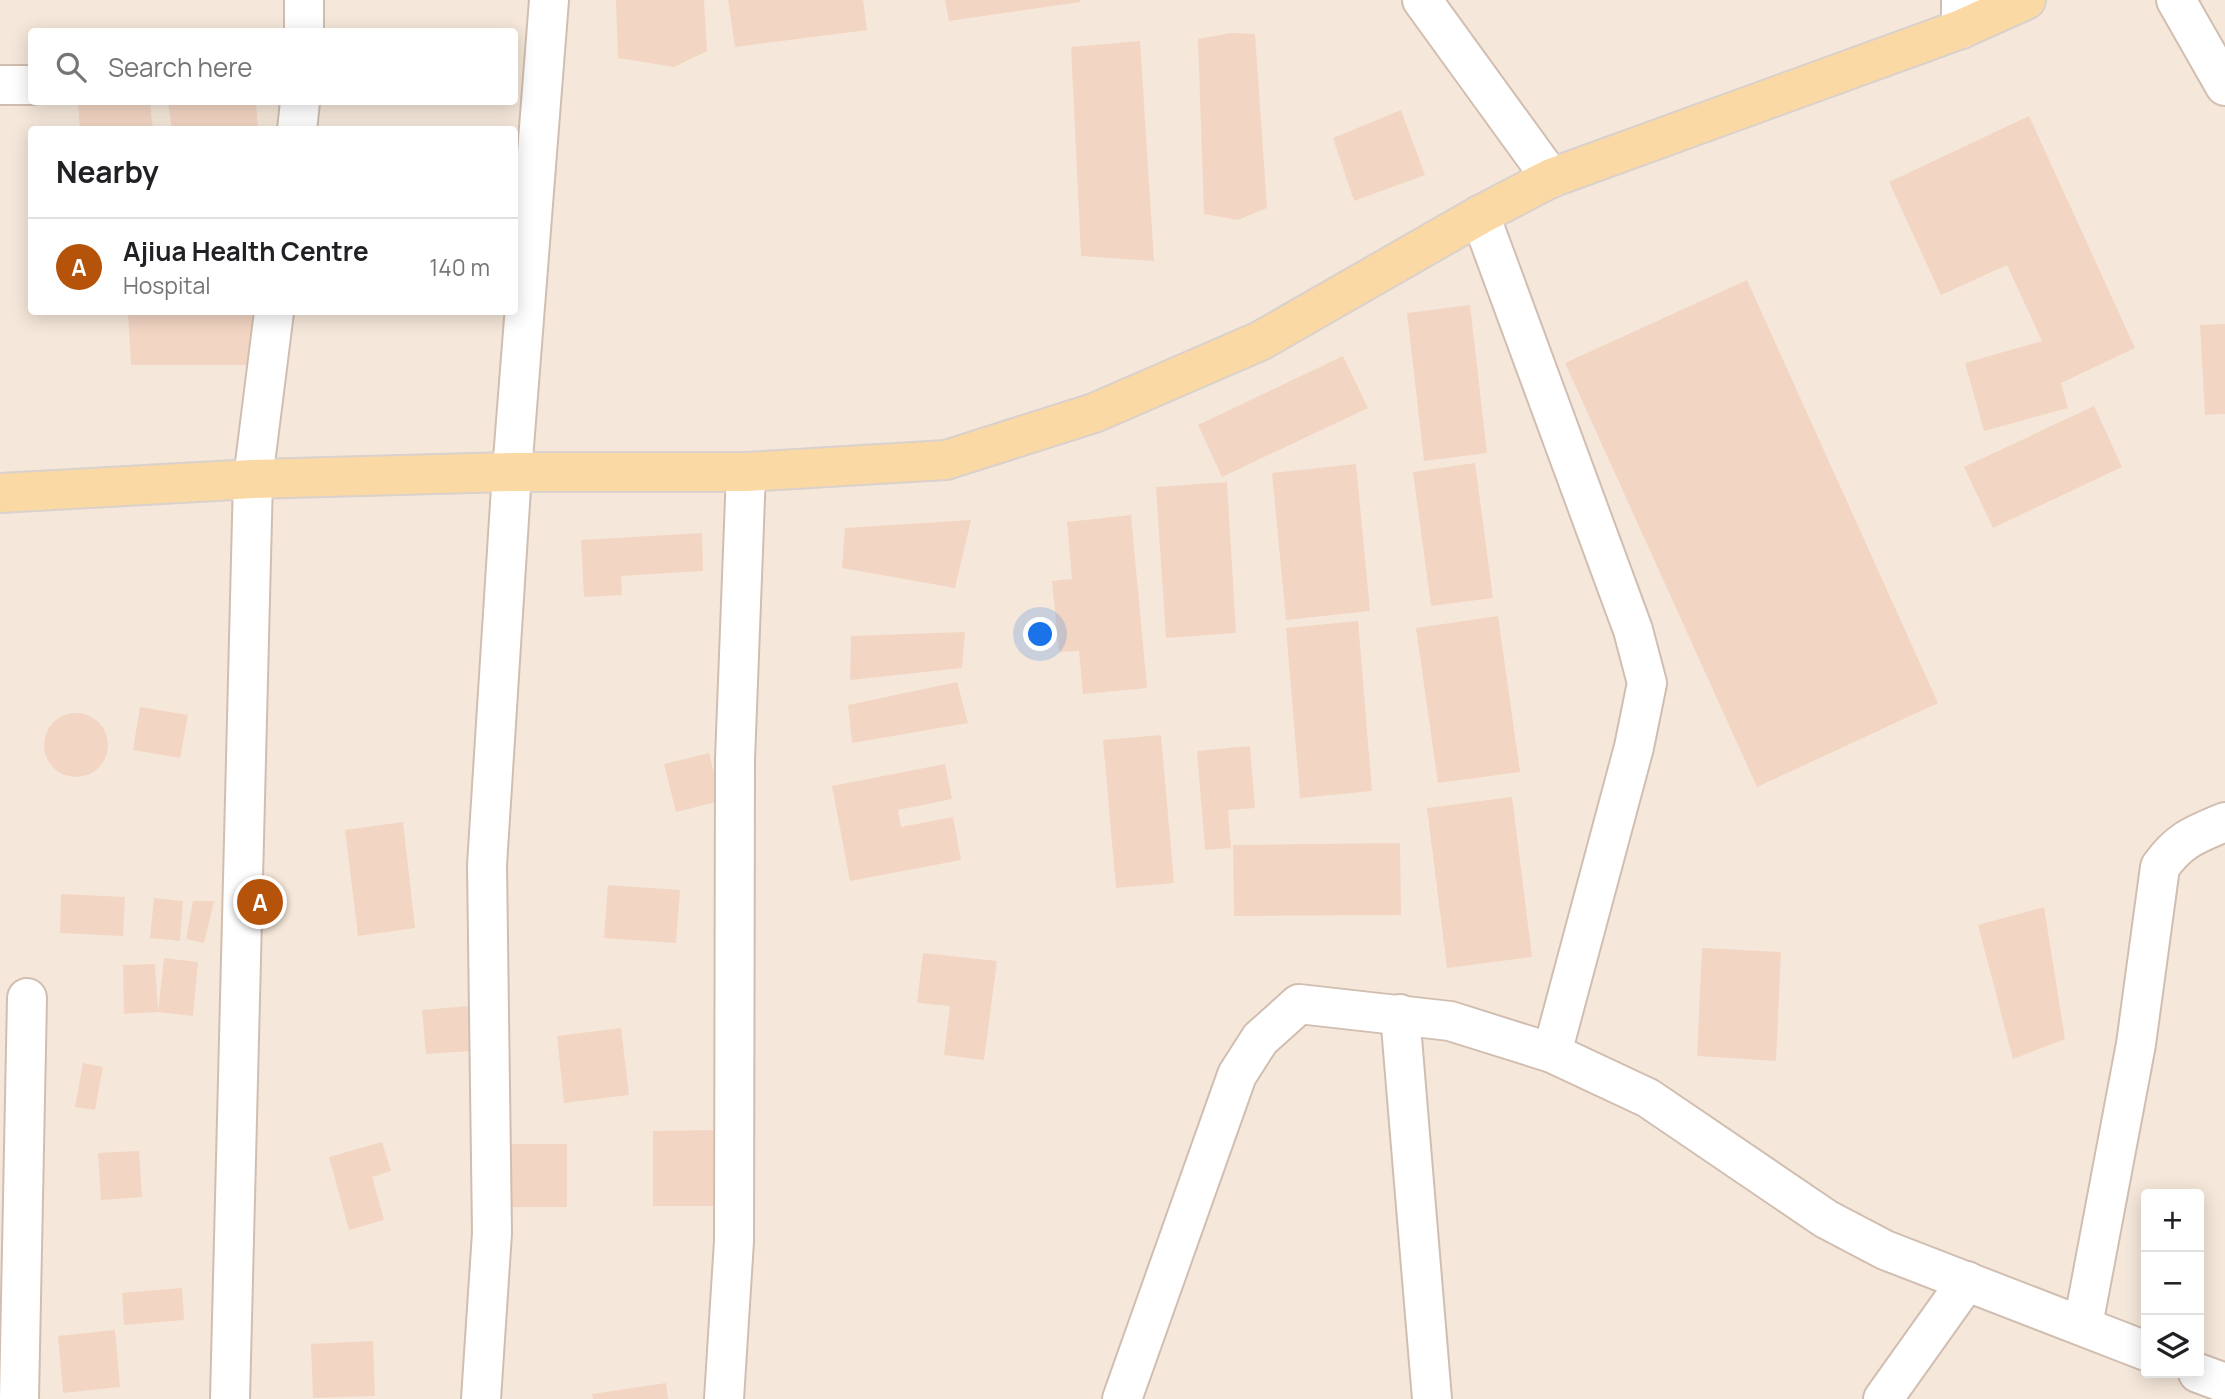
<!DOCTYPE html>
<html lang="en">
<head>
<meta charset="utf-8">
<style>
  body { margin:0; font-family:Manrope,sans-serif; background:#f6f6f6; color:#202124 }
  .controls { position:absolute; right:21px; bottom:21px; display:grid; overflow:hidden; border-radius:7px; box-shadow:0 4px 18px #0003 }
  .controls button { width:63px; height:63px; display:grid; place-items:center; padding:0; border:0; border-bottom:2px solid #e0e0e0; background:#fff; color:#202124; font:35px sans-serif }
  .you { position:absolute; left:1041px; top:635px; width:24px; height:24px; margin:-18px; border:5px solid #fff; border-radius:50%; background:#1a73e8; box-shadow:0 0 0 10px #1a73e833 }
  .badge { display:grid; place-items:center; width:46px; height:46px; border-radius:50%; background:#b45309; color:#fff; font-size:23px; font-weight:700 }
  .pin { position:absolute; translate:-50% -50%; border:4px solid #fff; box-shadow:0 2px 7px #0006 }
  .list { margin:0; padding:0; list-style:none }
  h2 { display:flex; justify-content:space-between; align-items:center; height:91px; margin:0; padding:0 28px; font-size:30px }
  h2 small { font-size:23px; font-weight:400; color:#757577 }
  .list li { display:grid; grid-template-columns:46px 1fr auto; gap:21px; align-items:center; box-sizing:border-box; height:98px; padding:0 28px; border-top:2px solid #e0e0e0 }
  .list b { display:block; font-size:26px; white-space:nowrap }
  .list p { margin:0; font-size:23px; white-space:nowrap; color:#757577 }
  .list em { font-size:23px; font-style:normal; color:#757577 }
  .icon { flex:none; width:38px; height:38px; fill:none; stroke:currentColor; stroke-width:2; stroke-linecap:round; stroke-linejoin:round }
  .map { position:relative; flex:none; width:2225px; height:1399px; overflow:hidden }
  .search { position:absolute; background:#fff; box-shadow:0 4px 18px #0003; left:28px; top:28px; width:490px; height:77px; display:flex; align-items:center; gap:18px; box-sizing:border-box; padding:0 24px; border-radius:7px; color:#757577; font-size:26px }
  .panel { position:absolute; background:#fff; box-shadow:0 4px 18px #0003; left:28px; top:126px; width:490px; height:189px; border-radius:7px }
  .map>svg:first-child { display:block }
  .residential { fill:#f5e8da; fill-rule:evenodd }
  .building { fill:#f3d5c3 }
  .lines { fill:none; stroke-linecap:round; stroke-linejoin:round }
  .minor-casing { stroke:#d1beb0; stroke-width:42 }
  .major-casing { stroke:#dad1cd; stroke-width:42 }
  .minor { stroke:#fff; stroke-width:38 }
  .major { stroke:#fbd9a5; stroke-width:38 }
</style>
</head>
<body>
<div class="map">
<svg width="2225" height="1399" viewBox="0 0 2225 1399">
  <rect width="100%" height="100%" fill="#fdf6ec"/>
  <path class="residential" d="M0 0H2225V1399H0ZM32 32H514V102H32ZM32 130H514V312H32ZM2146 1194H2199V1373H2146Z"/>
  <g class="building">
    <polygon points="616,0 704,0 707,51 674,67 618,58"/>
    <polygon points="728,0 863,0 867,30 735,47"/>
    <polygon points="945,0 1080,0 1081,2 949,21"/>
    <polygon points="1231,33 1255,34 1267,208 1238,220 1204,214 1198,39"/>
    <polygon points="1140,41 1154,261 1081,256 1071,47"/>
    <polygon points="78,102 150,102 153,130 80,130"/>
    <polygon points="168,102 256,102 258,130 172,130"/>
    <polygon points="1401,110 1425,175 1354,201 1333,138"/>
    <polygon points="2029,116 2135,348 2061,383 2068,408 1984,431 1965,363 2042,341 2007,265 1941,295 1889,182"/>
    <polygon points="1747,280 1938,703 1757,787 1565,363"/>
    <polygon points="1470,305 1487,453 1424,461 1407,313"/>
    <polygon points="193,312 266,312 286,365 131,365 128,315"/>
    <polygon points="2225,324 2225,414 2205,415 2200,325"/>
    <polygon points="1343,356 1368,408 1222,477 1198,425"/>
    <polygon points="2094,406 2122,467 1993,528 1964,467"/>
    <polygon points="1475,463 1493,598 1431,606 1413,472"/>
    <polygon points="1356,464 1370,611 1286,620 1272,473"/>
    <polygon points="1227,482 1236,633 1166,638 1156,487"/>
    <polygon points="1131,515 1147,688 1083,694 1079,651 1059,652 1052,581 1072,579 1067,522"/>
    <polygon points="971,520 955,588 842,568 845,528"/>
    <polygon points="702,533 703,571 621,576 622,595 584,597 581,540"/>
    <polygon points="1498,616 1520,772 1438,783 1416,628"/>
    <polygon points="1358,621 1372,791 1300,798 1286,628"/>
    <polygon points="965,632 962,668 850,680 851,636"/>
    <polygon points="957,682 968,723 852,743 848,705"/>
    <polygon points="140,707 188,715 180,758 133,750"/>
    <circle cx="76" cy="745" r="32"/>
    <polygon points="1161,735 1174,883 1116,888 1103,740"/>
    <polygon points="1250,746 1255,808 1228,810 1231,848 1205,850 1197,751"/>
    <polygon points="709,753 721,801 676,812 664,764"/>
    <polygon points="945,764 952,799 898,810 901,827 953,817 961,860 850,881 832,786"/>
    <polygon points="1512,797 1532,957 1447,968 1427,808"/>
    <polygon points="403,822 415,928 358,936 345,830"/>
    <polygon points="1400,843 1401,915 1234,916 1233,845"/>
    <polygon points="608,885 680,890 676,943 604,938"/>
    <polygon points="61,894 125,897 123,936 60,933"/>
    <polygon points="154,898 183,901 180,941 150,938"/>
    <polygon points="193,901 214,901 204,943 186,939"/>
    <polygon points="2044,907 2065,1039 2013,1059 1978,925"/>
    <polygon points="1702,948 1781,952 1776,1061 1697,1056"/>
    <polygon points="923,953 997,961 984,1060 944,1055 950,1006 917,1003"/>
    <polygon points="164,958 198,962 193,1016 158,1012"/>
    <polygon points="155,964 158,1012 124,1014 123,965"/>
    <polygon points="469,1006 471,1051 426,1054 422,1010"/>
    <polygon points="621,1028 629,1095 564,1103 557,1036"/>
    <polygon points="83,1063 103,1067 95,1110 75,1107"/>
    <polygon points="717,1130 718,1206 653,1206 653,1131"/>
    <polygon points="382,1142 391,1171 372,1177 384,1220 349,1230 329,1157"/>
    <polygon points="506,1144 567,1144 567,1207 505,1207"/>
    <polygon points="139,1151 142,1197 101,1200 98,1153"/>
    <polygon points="182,1288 184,1320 124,1325 122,1293"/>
    <polygon points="115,1330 120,1387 63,1393 58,1336"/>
    <polygon points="373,1341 375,1396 313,1398 311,1344"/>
    <polygon points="666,1383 668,1399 593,1399 592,1394"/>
  </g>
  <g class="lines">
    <defs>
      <g id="minor">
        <polyline points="1422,0 1551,178"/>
        <polyline points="1961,0 1961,29"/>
        <polyline points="2176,0 2225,86"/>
        <polyline points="304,32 304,0"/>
        <polyline points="0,85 32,85"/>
        <polyline points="297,130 300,102"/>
        <polyline points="1480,215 1633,630 1647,683 1634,747 1552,1053"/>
        <polyline points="1400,1014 1432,1399"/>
        <path d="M2083 1325 2136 1044 2160 867C2179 840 2194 835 2225 822"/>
        <polyline points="2198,1373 2225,1383"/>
        <polyline points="19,1399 27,998"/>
        <polyline points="230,1399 253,479 274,312"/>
        <polyline points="481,1399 492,1233 487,865 512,472 549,0"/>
        <polyline points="724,1399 734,1241 735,760 746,472"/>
        <polyline points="1122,1399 1237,1075 1260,1039 1299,1004 1450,1021 1552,1053 1648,1098 1826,1219 1885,1250 2146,1351"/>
        <polyline points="1883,1399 1967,1281"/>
      </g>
      <polyline id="major" points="0,493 253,479 512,472 746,472 946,460 1094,413 1260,341 1480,215 1551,178 1961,29 2026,0"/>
    </defs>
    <use href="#minor" class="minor-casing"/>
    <use href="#major" class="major-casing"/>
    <use href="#minor" class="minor"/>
    <use href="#major" class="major"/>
  </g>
</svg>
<div class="controls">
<button>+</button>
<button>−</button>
<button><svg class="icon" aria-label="layers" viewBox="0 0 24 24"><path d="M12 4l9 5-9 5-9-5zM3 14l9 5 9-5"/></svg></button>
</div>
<div class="you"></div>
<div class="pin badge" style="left:260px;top:902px">A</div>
<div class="search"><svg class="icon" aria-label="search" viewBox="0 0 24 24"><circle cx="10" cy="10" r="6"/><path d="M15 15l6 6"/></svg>Search here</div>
<section class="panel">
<h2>Nearby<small></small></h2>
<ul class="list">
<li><span class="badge">A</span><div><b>Ajiua Health Centre</b><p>Hospital</p></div><em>140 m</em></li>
</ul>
</section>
</div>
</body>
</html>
